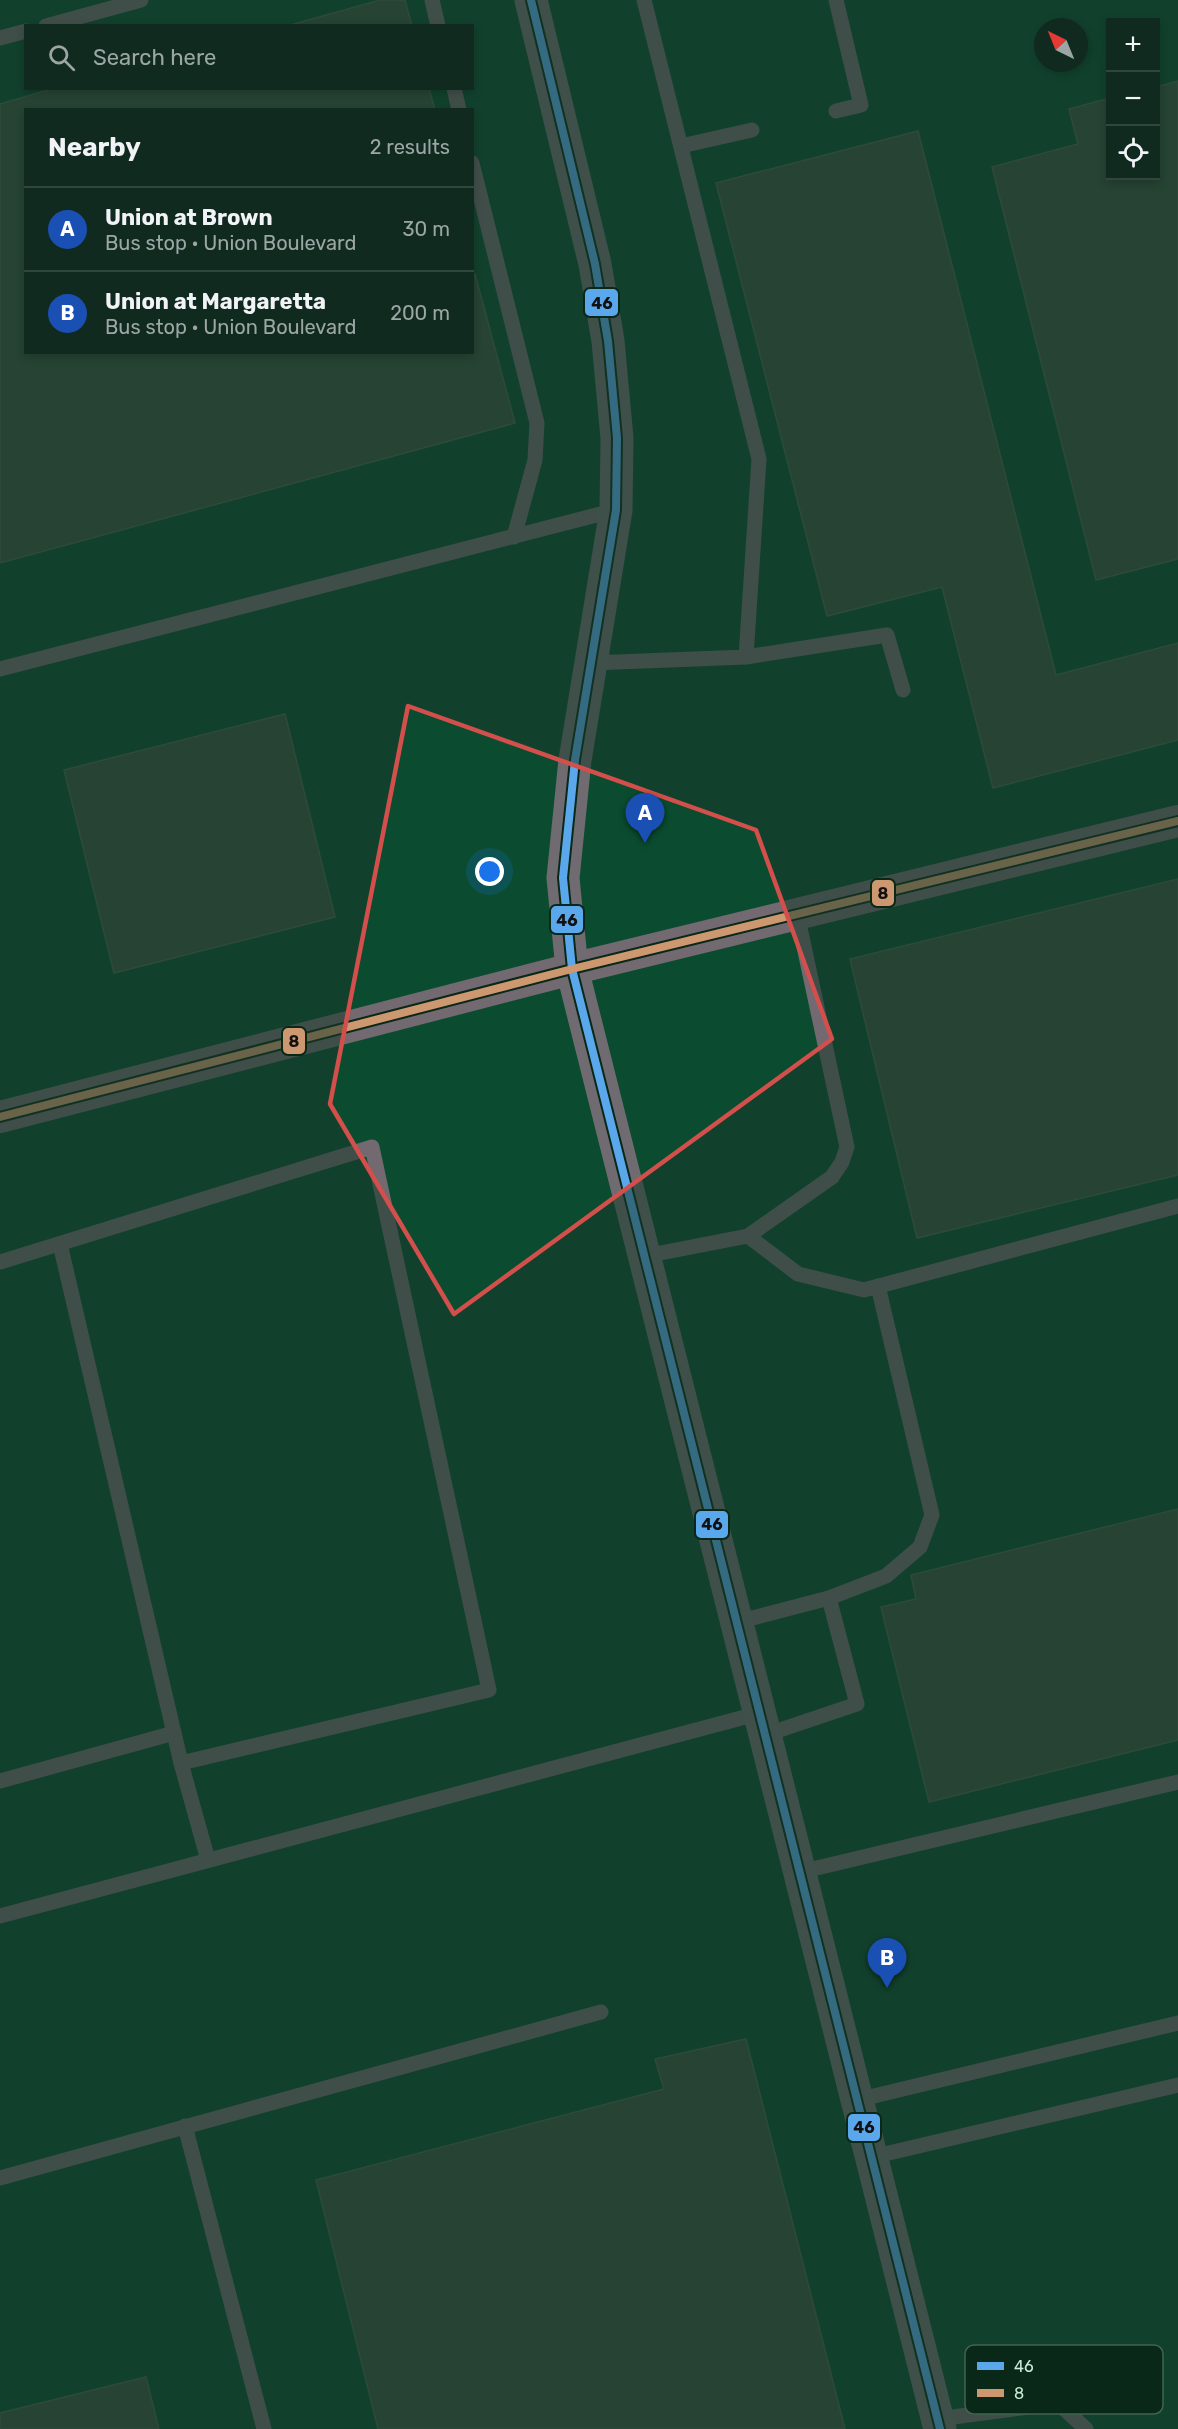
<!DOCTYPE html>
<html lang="en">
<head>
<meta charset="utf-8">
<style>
  body { margin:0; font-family:Rubik,sans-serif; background:#1a3229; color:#f1f3f6 }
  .controls { position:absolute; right:18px; top:18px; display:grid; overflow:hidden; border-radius:0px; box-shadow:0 3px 9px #0003 }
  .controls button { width:54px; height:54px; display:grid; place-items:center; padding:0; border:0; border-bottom:2px solid #30463e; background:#112a20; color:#f1f3f6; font:30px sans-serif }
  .compass { position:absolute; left:1034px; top:18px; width:54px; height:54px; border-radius:50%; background:#112a20; box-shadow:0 3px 9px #0003; rotate:317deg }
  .you { position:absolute; left:490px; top:872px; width:21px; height:21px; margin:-15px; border:4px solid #fff; border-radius:50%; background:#1a73e8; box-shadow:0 0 0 9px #1a73e833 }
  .badge { display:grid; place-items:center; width:39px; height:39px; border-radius:50%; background:#95b2f1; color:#fff; font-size:20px; font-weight:700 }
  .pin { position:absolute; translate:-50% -50px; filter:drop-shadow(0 2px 3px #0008) }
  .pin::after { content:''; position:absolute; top:32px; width:21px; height:18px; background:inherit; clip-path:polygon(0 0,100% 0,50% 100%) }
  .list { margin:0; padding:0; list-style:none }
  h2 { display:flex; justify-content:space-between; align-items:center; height:78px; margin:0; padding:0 24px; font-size:26px }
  h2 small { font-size:20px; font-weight:400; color:#9ca7a5 }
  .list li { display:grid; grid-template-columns:39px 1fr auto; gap:18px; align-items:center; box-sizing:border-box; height:84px; padding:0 24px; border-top:2px solid #30463e }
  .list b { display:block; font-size:22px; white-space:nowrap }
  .list p { margin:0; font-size:20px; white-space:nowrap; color:#9ca7a5 }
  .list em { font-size:20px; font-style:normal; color:#9ca7a5 }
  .icon { flex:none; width:33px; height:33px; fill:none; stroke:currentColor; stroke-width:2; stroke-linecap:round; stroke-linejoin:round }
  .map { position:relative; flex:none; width:1178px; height:2429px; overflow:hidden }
  .search { position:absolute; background:#112a20; box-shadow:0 3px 9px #0003; left:24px; top:24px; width:450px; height:66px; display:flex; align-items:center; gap:15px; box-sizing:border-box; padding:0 21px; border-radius:0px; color:#9ca7a5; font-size:22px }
  .panel { position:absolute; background:#112a20; box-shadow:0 3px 9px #0003; left:24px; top:108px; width:450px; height:246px; border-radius:0px }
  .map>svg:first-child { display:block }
  .built { fill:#0b4c30; fill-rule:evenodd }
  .building { fill:#38503e; stroke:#47604e; stroke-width:1.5 }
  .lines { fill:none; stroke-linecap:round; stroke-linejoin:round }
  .service { stroke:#726971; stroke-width:15 }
  .minor { stroke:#726971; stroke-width:32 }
  .secondary { stroke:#706b71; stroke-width:33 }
  .bus-1-casing { stroke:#092818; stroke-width:12 }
  .bus-2-casing { stroke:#092818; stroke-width:12 }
  .bus-1 { stroke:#5aa8eb; stroke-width:8 }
  .bus-2 { stroke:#cd976f; stroke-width:8 }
  .marked { fill:none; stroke:#d34f4b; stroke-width:4.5; stroke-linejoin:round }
  .key { fill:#092818; stroke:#426351; stroke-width:1.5 }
  .key-label { font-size:16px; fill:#c8ecd6 }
  .line-badge { stroke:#092818; stroke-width:2 }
  .pale-badge-label { font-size:16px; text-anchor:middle; font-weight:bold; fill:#111 }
</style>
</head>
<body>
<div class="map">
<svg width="1178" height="2429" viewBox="0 0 1178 2429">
  <rect width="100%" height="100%" fill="#17382a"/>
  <path class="built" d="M0 0H1178V2429H0ZM1110 22H1156V176H1110ZM26 26H472V88H26ZM1043 27H1079V63H1043ZM26 110H472V352H26Z"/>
  <g class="building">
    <polygon points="380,0 405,0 412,26 287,26"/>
    <polygon points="1178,81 1178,559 1096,580 992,167 1078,144 1069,109 1110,98 1110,176 1156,176 1156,87"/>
    <polygon points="55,88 429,88 435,110 26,110 26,352 472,352 472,274 475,274 515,423 0,563 0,104"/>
    <polygon points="918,131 1056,675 1178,643 1178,740 993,788 942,587 827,616 716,183"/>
    <polygon points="285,714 335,917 114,973 64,770"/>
    <polygon points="1178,879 1178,1175 917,1238 850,959"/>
    <polygon points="1178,1509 1178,1740 929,1802 881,1607 916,1599 911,1575"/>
    <polygon points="746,2039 845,2429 378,2429 316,2180 664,2089 655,2059"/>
    <polygon points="146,2377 159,2429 0,2429 0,2413"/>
  </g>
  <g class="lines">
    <g class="service">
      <polyline points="432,0 438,26"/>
      <polyline points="836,0 861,105 836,111"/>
      <polyline points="46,26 141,0"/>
      <polyline points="0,38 26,31"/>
      <polyline points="454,88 459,110"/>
      <polyline points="681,146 752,130"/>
      <polyline points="472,163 537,423 535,460 514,537"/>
      <polyline points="746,657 887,635 903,690"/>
      <polyline points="591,663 746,657 759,459 644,0"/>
      <polyline points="0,669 616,510"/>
      <polyline points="748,1236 798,1274 864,1290 1178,1206"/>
      <polyline points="60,1244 181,1763 208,1860"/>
      <polyline points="645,1256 748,1236 832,1177 842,1162 847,1147 797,914"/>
      <polyline points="0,1262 372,1147 489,1690 181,1763"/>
      <polyline points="829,1598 886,1576 920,1547 932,1515 878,1286"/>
      <polyline points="737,1622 829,1598 857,1704 765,1735"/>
      <polyline points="0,1781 174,1733"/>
      <polyline points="800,1872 1178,1782"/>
      <polyline points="0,1916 760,1713"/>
      <polyline points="857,2100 1178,2023"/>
      <polyline points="185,2126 264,2429"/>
      <polyline points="872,2157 1178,2085"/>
      <polyline points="0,2178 601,2012"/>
      <polyline points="938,2419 1058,2403 1086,2429"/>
    </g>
    <polyline class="minor" points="0,1117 572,969 1178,821"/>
    <polyline class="secondary" points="531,0 595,264 608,341 617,438 616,510 575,760 563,878 572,969 940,2429"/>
    <defs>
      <polyline id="bus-1" points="531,0 595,264 608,341 617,438 616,510 575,760 563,878 572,969 940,2429"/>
      <polyline id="bus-2" points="0,1117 572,969 1178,821"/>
    </defs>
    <use href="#bus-1" class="bus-1-casing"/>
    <use href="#bus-2" class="bus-2-casing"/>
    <use href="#bus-1" class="bus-1"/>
    <use href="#bus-2" class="bus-2"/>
  </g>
  <path d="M0 0H1178V2429H0ZM408 706 756 830 832 1039 454 1314 330 1104Z" fill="#17382a" fill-opacity=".55" fill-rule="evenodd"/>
  <path class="marked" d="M408 706 756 830 832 1039 454 1314 330 1104Z"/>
  <rect x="965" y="2345" width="198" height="69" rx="9" class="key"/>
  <rect x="977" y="2362" width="27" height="8" fill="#5aa8eb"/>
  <rect x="977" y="2389" width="27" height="8" fill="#cd976f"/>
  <g class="key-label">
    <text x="1014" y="2372">46</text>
    <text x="1014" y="2399">8</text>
  </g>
  <g class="line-badge">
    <rect x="584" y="288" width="35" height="29" rx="6" fill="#5aa8eb"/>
    <rect x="871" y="879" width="24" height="28" rx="6" fill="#cd976f"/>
    <rect x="550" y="905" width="34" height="29" rx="6" fill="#5aa8eb"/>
    <rect x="282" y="1027" width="24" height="28" rx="6" fill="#cd976f"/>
    <rect x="695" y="1510" width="34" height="29" rx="6" fill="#5aa8eb"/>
    <rect x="847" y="2113" width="34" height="29" rx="6" fill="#5aa8eb"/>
  </g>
  <g class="pale-badge-label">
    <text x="602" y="309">46</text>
    <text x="883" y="899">8</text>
    <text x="567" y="926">46</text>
    <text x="294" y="1047">8</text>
    <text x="712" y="1530">46</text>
    <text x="864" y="2133">46</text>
  </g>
</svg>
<div class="controls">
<button>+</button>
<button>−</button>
<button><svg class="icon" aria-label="locate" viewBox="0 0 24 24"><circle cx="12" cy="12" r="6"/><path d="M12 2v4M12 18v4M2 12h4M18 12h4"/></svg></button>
</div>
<svg class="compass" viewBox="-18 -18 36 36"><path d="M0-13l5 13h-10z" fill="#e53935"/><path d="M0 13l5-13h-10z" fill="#9ca7a5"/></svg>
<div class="you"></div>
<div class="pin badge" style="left:645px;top:843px;background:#1a4fb4">A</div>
<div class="pin badge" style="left:887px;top:1988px;background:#1a4fb4">B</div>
<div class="search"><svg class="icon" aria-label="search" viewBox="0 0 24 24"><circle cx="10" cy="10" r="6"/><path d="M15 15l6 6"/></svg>Search here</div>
<section class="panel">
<h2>Nearby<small>2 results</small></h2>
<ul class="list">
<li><span class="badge" style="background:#1a4fb4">A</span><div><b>Union at Brown</b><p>Bus stop · Union Boulevard</p></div><em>30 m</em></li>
<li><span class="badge" style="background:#1a4fb4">B</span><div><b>Union at Margaretta</b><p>Bus stop · Union Boulevard</p></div><em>200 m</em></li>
</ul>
</section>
</div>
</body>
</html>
